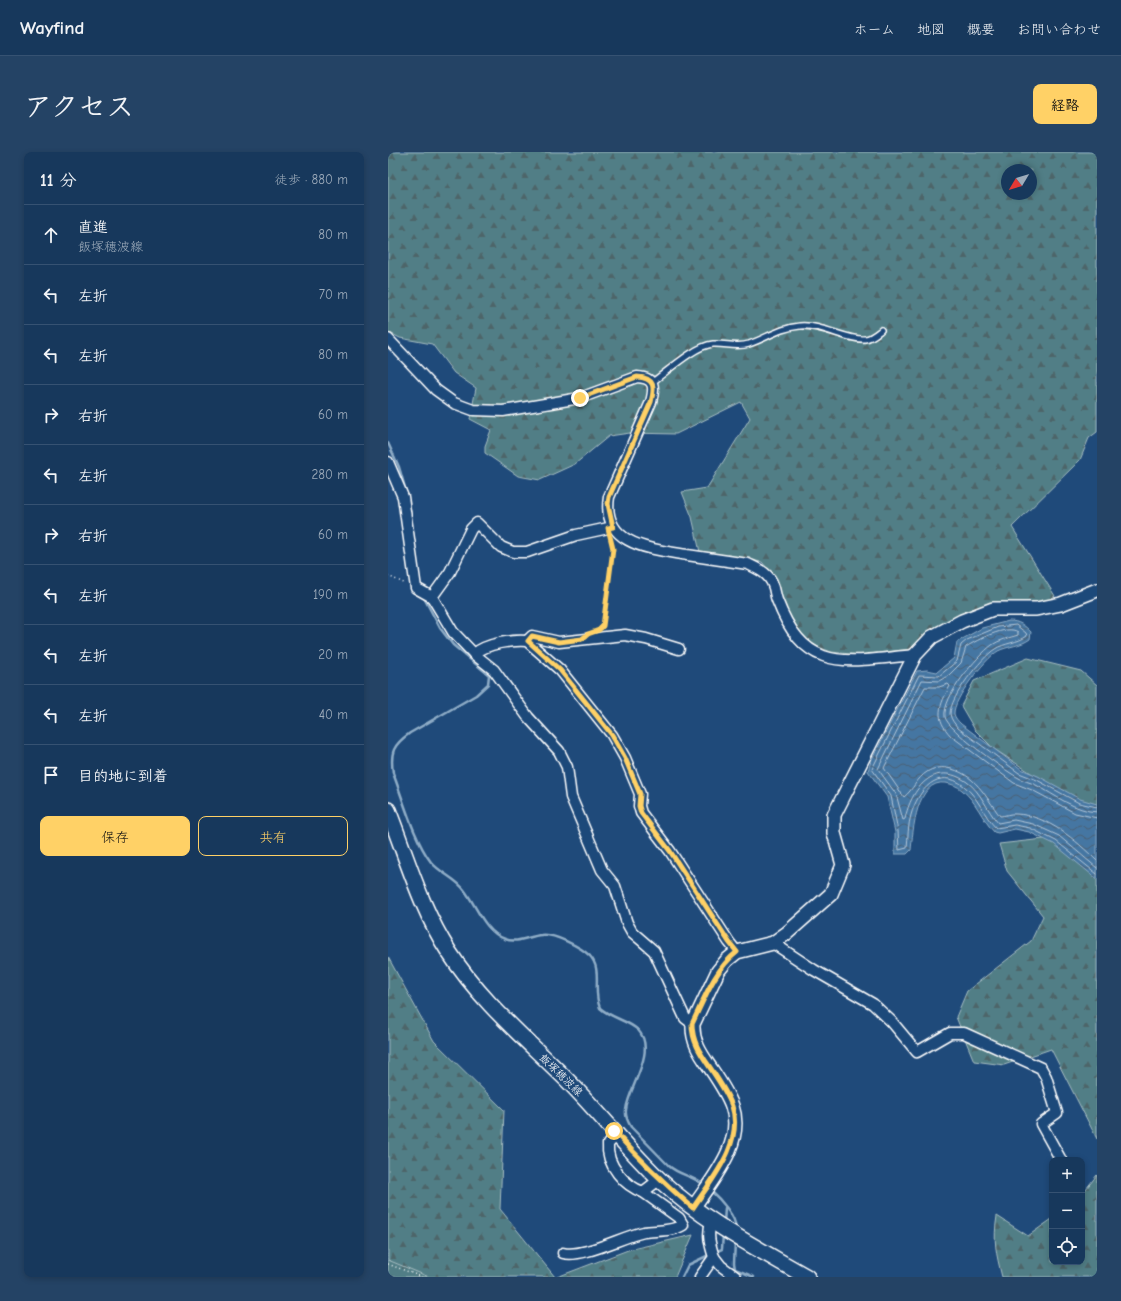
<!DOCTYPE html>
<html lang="ja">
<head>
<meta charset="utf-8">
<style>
  body { margin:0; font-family:"Comic Neue","Klee One",sans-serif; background:#244365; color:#f1f3f6 }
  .controls { position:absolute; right:12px; bottom:12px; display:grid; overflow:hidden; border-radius:8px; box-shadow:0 2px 6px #0003 }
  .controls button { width:36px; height:36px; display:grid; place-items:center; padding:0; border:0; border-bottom:1px solid #365272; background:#17385c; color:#f1f3f6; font:20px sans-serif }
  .compass { position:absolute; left:613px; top:12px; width:36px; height:36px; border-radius:50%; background:#17385c; box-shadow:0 2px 6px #0003; rotate:232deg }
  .stop { position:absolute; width:12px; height:12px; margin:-9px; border:3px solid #ffd166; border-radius:50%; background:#fff }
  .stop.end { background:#ffd166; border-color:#fff; box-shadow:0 1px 4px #0008 }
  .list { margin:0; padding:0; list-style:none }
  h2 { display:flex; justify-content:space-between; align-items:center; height:52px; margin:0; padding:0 16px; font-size:17px }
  h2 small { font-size:13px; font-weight:400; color:#9eacbb }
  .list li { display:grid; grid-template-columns:26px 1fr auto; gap:12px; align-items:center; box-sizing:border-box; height:60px; padding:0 16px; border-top:1px solid #365272 }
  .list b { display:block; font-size:15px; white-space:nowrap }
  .list p { margin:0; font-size:13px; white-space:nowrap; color:#9eacbb }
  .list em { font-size:13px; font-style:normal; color:#9eacbb }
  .actions { display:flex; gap:8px; padding:12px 16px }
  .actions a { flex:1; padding:9px 0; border:1px solid #ffd166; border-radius:8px; text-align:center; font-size:14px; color:#ffd166 }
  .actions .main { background:#ffd166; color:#111 }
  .icon { flex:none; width:22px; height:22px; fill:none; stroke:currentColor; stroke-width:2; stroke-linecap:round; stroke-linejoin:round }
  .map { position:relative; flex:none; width:709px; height:1125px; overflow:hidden; border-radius:8px }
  header { display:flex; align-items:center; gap:24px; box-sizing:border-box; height:56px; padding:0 20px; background:#17385c; border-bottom:1px solid #365272 }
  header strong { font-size:19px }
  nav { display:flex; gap:22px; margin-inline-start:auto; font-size:14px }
  .intro { display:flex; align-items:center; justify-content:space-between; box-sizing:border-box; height:96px; padding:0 24px }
  h1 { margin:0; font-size:28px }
  .button { padding:10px 18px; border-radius:8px; background:#ffd166; color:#111; font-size:14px; font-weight:700 }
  main { display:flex; gap:24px; padding:0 24px }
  aside { flex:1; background:#17385c; border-radius:8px; box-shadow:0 2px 6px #0003 }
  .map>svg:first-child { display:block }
  .forest { fill:url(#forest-firs); stroke:#a8bec2; fill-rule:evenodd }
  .park { fill:url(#park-tufts); stroke:#a8bec2 }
  .water { fill:url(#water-waves); stroke:#8fadc7 }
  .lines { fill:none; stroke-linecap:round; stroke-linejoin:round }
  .shore { stroke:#b5c8da; stroke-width:1 }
  .stream { stroke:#8fadc7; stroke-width:2.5 }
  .service-casing { stroke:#fff; stroke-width:8 }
  .minor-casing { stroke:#fff; stroke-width:13 }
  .tertiary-casing { stroke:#fff; stroke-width:16 }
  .secondary-casing { stroke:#fff; stroke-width:18 }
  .path { stroke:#fff; stroke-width:1.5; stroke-dasharray:1 3; stroke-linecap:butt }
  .service { stroke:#1f4a7a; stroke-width:5 }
  .minor { stroke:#1f4a7a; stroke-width:10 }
  .tertiary { stroke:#1f4a7a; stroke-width:13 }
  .secondary { stroke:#1f4a7a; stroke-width:15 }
  .route { stroke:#ffd166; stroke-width:5 }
  .labels { text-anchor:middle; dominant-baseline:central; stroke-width:3.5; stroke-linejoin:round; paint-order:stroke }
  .street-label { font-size:11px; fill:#fff; stroke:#1f4a7a }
</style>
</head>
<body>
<header>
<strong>Wayfind</strong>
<nav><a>ホーム</a><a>地図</a><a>概要</a><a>お問い合わせ</a></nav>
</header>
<div class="intro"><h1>アクセス</h1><a class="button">経路</a></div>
<main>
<aside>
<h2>11 分<small>徒歩 · 880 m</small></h2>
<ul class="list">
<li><svg class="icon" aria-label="ahead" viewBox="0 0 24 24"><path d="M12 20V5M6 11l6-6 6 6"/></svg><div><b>直進</b><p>飯塚穂波線</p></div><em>80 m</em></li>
<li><svg class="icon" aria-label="left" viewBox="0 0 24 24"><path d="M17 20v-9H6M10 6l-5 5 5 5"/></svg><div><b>左折</b></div><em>70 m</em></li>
<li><svg class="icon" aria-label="left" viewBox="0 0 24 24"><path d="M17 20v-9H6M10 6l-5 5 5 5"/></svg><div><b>左折</b></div><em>80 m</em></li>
<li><svg class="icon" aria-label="right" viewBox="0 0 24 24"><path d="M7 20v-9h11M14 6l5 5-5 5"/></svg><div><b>右折</b></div><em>60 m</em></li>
<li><svg class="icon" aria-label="left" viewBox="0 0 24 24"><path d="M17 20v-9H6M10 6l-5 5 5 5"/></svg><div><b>左折</b></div><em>280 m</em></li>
<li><svg class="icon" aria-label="right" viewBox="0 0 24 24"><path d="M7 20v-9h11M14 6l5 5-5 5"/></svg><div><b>右折</b></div><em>60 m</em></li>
<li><svg class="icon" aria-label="left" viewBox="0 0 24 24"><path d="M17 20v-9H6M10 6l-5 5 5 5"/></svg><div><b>左折</b></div><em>190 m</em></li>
<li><svg class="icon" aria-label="left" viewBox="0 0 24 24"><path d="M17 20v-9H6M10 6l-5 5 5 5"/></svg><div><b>左折</b></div><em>20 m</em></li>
<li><svg class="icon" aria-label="left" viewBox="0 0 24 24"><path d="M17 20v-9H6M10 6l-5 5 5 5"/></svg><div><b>左折</b></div><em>40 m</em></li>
<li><svg class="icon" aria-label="arrive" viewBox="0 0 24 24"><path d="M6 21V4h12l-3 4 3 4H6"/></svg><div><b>目的地に到着</b></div></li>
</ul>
<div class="actions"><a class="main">保存</a><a>共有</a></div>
</aside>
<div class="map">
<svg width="709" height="1125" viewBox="0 0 709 1125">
  <defs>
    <pattern id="forest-firs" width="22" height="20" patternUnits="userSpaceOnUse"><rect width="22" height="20" fill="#517e86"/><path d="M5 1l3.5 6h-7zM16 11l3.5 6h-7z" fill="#4e6569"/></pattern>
    <pattern id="park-tufts" width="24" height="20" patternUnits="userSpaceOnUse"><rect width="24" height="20" fill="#517e86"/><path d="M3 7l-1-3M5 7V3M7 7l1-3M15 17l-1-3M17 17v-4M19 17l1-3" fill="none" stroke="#4e6569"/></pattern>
    <pattern id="water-waves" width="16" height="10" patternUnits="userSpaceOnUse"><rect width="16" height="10" fill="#4576a2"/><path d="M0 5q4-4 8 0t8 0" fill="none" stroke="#495f73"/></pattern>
  </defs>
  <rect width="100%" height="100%" fill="#1f4a7a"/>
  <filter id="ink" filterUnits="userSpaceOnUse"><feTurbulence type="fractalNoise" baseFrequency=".025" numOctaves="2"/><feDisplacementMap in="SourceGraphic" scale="8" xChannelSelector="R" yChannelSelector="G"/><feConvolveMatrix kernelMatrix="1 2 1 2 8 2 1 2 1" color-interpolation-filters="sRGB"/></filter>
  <g filter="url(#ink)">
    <g class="forest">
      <path d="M0 0H709V280L701 286 692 308 624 375 667 444 648 457 628 450H606L568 465 542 479 523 497 472 503 443 500 421 491 406 474 393 445 389 428 374 410 312 400 304 365 294 340 319 336 362 266 353 250 288 282 242 281 221 284 187 312 152 328 130 324 97 301V294L103 278 82 267 88 236 66 221 44 192 12 186 0 180ZM619 18H643V42H619Z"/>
      <polygon points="640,506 693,519 709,533 709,658 680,645 606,597 587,578 573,554 586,529"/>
      <polygon points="665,686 709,714 709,987 663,897 616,913 586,909 568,865 579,839 643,789 655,764 619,719 611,692"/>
      <polygon points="0,805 46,889 116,958 112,1057 167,1125 0,1125"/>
      <path d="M709 1023V1125H614C608 1101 605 1089 609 1064L640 1084 664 1067V1110H694V1042Z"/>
      <polygon points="305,1083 287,1125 169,1125 240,1098"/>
    </g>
    <polygon class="park" points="0,1108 41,1125 0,1125"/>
    <path class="water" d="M621 469C631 469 636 473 643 480L642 487C633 494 620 494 610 499 597 507 565 547 566 562 567 566 570 569 573 572L633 617 650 624 692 647 709 652V727L666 692 641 680 627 677 610 681 606 680C594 667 588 649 574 638 570 634 563 632 558 631 528 627 525 679 523 698L519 702H507V680L499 645 480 619 483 609 529 519 539 518 549 520 566 506 569 490 594 476Z"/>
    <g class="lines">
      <g class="shore">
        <path d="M709 655 691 651 649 628 631 621 570 576C567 572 563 568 562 562 562 545 593 506 607 497 616 491 630 491 639 484L638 481 628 473 610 475 579 488 573 493 569 509 551 524 531 523 484 617 503 644 510 679 511 698 519 696C520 685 520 673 523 663 530 638 550 614 576 634 590 645 596 664 608 676L627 673 642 676 668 689 709 722"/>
        <path d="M709 660C687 659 667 643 648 633 642 630 635 629 629 625 615 617 560 578 557 565 554 545 589 504 604 493 611 488 621 486 630 483V480C619 472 589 488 578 495L573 511 561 523 551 529 534 528 490 617 508 642 515 668 517 667C523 637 546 607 579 630 593 640 599 658 610 671L626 668 645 672 671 684 709 716"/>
        <path d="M709 666 687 661 644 638 626 631 563 584C546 566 551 554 562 534L560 532 551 535H537L496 616 516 645C525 638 529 626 539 620 545 616 552 615 559 616 587 621 597 644 612 664 617 664 622 661 628 662 659 663 688 688 709 709"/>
      </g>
      <g class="stream">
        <polyline points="0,291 11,315 20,346"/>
        <polyline points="21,353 26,390"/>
        <path d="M35 444 52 476 65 493 101 523 100 532 88 543 22 581C5 593 2 600 5 621 15 647 26 688 43 710 53 722 68 726 77 739 89 755 97 780 117 787 129 792 141 784 153 783 165 781 193 795 202 804 215 818 204 838 212 856 223 866 239 868 250 878 270 899 240 936 238 958 237 964 240 970 243 975L281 1014C291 1023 305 1024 316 1033"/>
        <path d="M323 1039C332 1047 348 1064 348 1077"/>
        <polyline points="336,1071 337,1056"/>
        <polyline points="347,1090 346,1111 347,1117 366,1125"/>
        <polyline points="327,1100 334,1097 335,1082"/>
        <polyline points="294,1125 300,1113 323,1102"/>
      </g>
      <defs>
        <path id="service" d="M263 231C279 220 306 194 325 192 337 191 348 196 361 192 379 186 391 176 412 174 433 172 461 189 477 187 484 186 488 182 493 178"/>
        <g id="minor">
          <path d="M0 187 48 238 66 251 85 258 115 259 192 246 249 225C267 226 267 235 263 250L221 345C213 394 265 397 299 403 319 406 340 409 360 412 370 417 381 421 385 433 387 437 387 443 389 448 418 524 458 509 527 503"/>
          <polyline points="0,310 15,345 28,436 44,445 65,480 86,502 106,518 140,565 171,599 179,615 183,645 214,718 227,734 239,771 244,780 266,799 297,866 305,872"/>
          <polyline points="44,445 62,420 83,377 89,371 113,395 125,400 139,400 188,383 225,375"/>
          <polyline points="139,489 144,484 171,490 237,483 258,487 291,497"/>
          <path d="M86 502C99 491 124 488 139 489L172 518 224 583 237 606 252 642 251 654 253 661 282 699 341 790 349 800"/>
          <polyline points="385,791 426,818 485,852 504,870 529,900 562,881 576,881 653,916 658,925 669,961 653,972 673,1008"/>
          <path d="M230 982 220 992C218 1013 237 1034 255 1040L272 1027"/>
          <path d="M175 1101C195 1106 233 1085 256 1080 268 1078 284 1080 295 1073L291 1066 255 1040"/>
          <polyline points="326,1105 333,1114 348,1125"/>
          <path d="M312 1125 326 1105C322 1093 319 1083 323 1070"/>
        </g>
        <path id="tertiary" d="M305 1056C324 1027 357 991 344 954 339 940 329 926 321 914 312 901 304 889 305 872L330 819 339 808 349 800 385 791 399 781 443 742 455 713 446 681V663L527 503 544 485 574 469 605 457H648L673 452 709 438"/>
        <path id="secondary" d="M0 658C19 706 33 757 61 800 93 850 138 887 179 928 212 961 240 998 274 1030 317 1070 369 1096 419 1125"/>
      </defs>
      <use href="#service" class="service-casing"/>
      <use href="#minor" class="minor-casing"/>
      <use href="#tertiary" class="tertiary-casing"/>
      <use href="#secondary" class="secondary-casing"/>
      <g class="path">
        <polyline points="0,424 18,432"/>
        <polyline points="213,476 215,474 225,397 222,386"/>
        <polyline points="0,1112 34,1125"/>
      </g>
      <use href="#service" class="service"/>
      <use href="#minor" class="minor"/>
      <use href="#tertiary" class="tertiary"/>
      <use href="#secondary" class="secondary"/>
    </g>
  </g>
  <g class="lines" filter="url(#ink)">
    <path class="route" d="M192 246 249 225C267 226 267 235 263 250L221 345 220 352 225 375 220 376 225 397 215 474 211 478 200 482 194 487 171 490 144 484 140 489 172 518 224 583 237 606 252 642 251 654 253 661 282 699 341 790 349 800C327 817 316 847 304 872 304 889 312 901 321 914 329 926 339 940 344 954 356 991 324 1027 305 1056 277 1032 251 1007 226 979"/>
  </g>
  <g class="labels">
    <g class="street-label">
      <text transform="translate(173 923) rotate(44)">飯塚穂波線</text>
    </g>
  </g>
</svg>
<div class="controls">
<button>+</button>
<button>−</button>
<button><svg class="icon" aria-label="locate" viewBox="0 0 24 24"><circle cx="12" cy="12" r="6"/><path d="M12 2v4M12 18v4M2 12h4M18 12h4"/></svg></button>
</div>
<svg class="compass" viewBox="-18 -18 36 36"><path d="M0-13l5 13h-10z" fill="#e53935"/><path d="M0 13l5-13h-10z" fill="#9eacbb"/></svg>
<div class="stop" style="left:226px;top:979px"></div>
<div class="stop end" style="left:192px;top:246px"></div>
</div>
</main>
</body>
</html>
